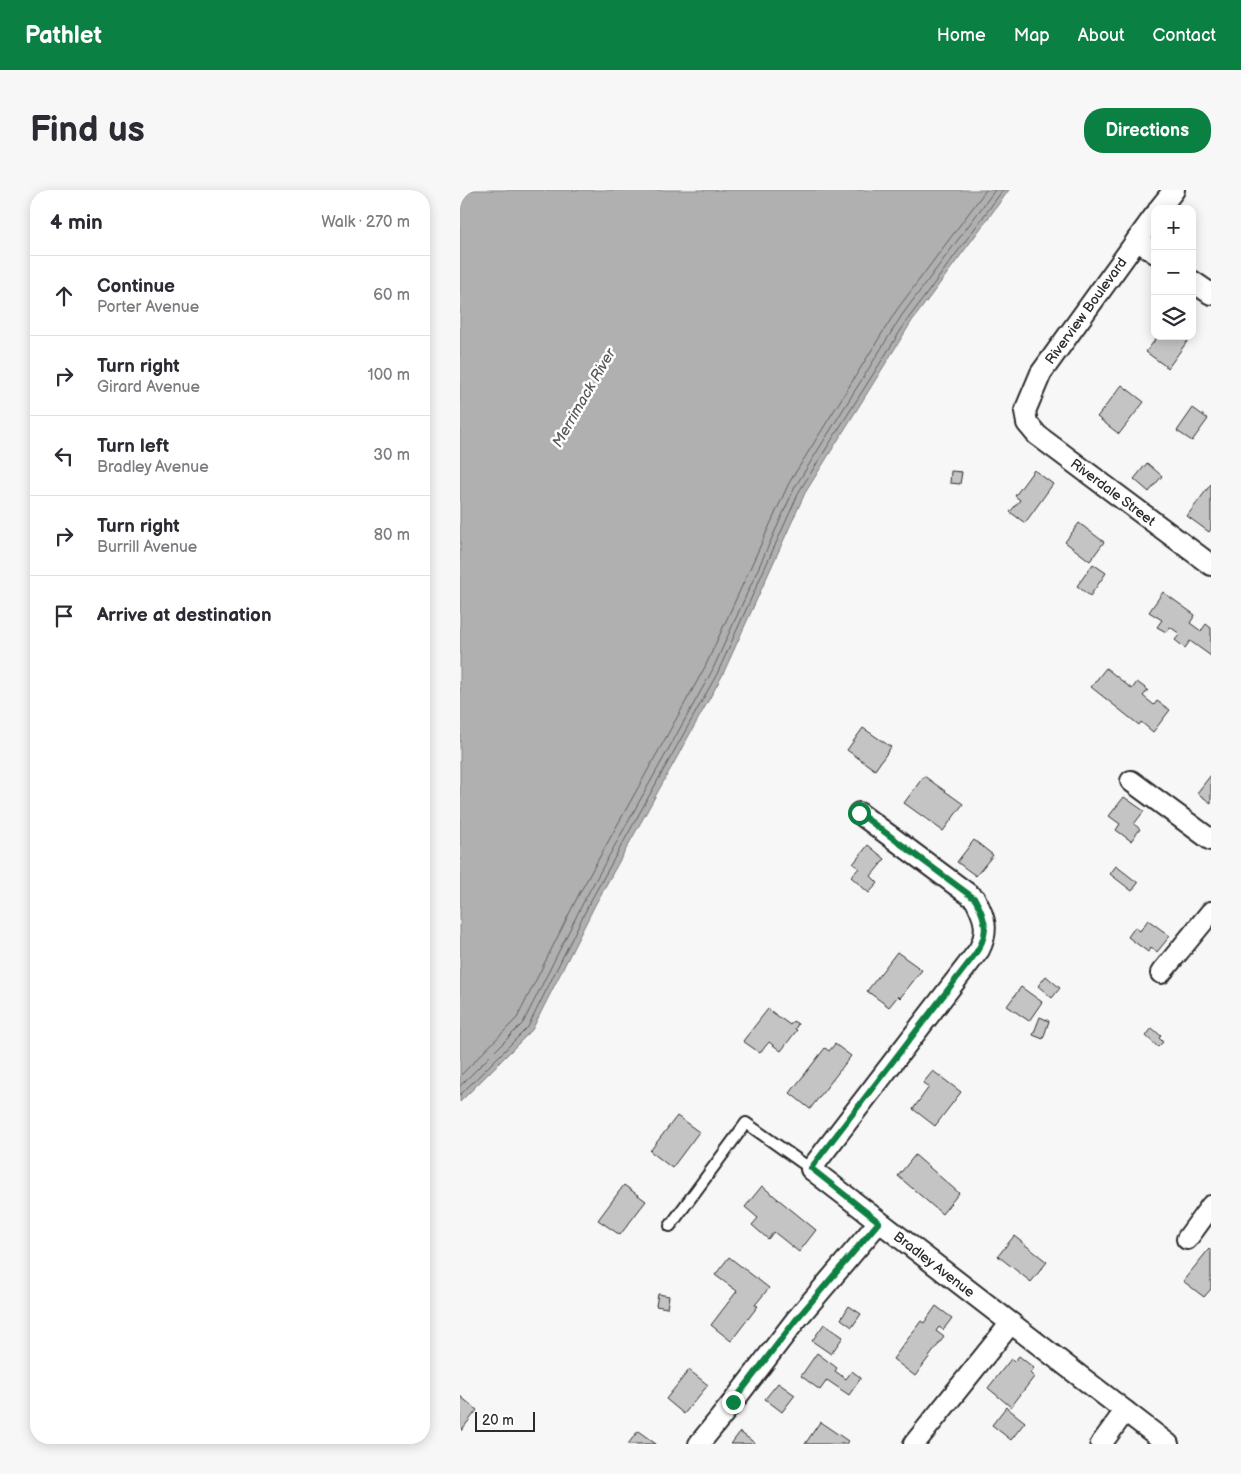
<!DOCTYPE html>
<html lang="en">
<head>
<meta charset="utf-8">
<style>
  body { margin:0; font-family:"Balsamiq Sans",sans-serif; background:#f7f7f7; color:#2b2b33 }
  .controls { position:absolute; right:15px; top:15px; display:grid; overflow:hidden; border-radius:10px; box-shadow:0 2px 12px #0003 }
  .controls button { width:45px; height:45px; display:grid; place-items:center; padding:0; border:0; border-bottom:1px solid #e1e1e2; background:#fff; color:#2b2b33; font:25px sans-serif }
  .scale { position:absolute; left:15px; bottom:12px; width:60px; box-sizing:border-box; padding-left:5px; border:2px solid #2b2b2b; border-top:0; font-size:14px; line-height:18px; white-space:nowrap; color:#2b2b2b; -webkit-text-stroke:4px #fff; paint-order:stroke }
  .stop { position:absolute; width:15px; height:15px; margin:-11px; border:4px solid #0b8043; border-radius:50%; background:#fff }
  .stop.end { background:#0b8043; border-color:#fff; box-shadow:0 1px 5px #0008 }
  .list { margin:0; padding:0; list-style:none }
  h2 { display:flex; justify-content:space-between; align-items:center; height:65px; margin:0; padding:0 20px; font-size:21px }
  h2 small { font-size:16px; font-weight:400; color:#7c7c81 }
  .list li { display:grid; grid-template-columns:32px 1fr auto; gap:15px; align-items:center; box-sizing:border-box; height:80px; padding:0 20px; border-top:1px solid #e1e1e2 }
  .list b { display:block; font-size:19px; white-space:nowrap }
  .list p { margin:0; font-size:16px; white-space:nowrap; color:#7c7c81 }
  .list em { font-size:16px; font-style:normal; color:#7c7c81 }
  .icon { flex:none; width:28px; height:28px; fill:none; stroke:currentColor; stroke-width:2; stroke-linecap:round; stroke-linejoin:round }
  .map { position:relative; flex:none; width:751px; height:1254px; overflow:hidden; border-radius:20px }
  header { display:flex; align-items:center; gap:30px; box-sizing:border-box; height:70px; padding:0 25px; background:#0b8043; color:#fff }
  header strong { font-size:24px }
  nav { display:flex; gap:28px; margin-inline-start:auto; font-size:18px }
  .intro { display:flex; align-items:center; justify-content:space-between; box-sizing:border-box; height:120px; padding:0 30px }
  h1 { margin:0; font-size:35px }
  .button { padding:12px 22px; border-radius:20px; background:#0b8043; color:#fff; font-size:18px; font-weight:700 }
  main { display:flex; gap:30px; padding:0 30px }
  aside { flex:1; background:#fff; border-radius:20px; box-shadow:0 2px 12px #0003 }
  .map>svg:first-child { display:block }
  .water { fill:#b0b0b0; stroke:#7b7b7b }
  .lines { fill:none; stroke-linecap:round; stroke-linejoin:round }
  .shore { stroke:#606060; stroke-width:1 }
  .building { fill:#c4c4c4; stroke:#2b2b2b }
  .service-casing { stroke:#2b2b2b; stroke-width:14 }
  .minor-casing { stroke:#2b2b2b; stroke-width:24 }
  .service { stroke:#fff; stroke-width:10 }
  .minor { stroke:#fff; stroke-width:20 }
  .route { stroke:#0b8043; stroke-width:6 }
  .labels { text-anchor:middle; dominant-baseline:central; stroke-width:5; stroke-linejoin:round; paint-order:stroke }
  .street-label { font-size:14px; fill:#2b2b2b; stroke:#fff }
  .water-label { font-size:15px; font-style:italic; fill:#5a5a5a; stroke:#fff }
</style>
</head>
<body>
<header>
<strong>Pathlet</strong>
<nav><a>Home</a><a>Map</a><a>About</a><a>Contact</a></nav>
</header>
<div class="intro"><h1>Find us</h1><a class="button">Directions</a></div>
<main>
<aside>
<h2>4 min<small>Walk · 270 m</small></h2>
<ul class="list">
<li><svg class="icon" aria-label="ahead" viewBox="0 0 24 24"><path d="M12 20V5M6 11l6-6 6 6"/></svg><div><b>Continue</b><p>Porter Avenue</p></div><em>60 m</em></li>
<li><svg class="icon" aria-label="right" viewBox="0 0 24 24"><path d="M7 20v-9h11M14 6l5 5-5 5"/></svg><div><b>Turn right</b><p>Girard Avenue</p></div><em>100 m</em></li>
<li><svg class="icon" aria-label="left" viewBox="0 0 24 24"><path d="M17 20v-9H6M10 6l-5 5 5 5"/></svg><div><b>Turn left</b><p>Bradley Avenue</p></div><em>30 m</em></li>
<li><svg class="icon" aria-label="right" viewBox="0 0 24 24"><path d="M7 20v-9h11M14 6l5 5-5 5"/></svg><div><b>Turn right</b><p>Burrill Avenue</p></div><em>80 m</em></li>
<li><svg class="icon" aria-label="arrive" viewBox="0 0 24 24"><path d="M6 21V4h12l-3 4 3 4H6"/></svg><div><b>Arrive at destination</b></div></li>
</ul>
</aside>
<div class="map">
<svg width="751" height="1254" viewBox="0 0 751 1254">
  <rect width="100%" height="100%" fill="#f7f7f7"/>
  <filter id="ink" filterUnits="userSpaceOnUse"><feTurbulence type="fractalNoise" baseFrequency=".02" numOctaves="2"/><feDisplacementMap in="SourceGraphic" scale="10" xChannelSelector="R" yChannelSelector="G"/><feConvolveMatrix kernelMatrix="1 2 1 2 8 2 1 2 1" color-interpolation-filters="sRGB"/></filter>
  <g filter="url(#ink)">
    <polygon class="water" points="0,0 549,0 452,131 345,303 262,486 135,715 72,840 0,912"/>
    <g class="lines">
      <g class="shore">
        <polyline points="0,886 57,828 118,706 245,477 329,293 436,121 526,0"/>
        <polyline points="0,896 63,833 125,709 252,481 335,297 442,125 535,0"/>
        <polyline points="0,905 68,837 130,712 257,484 340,300 448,129 543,0"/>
      </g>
    </g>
    <g class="building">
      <polygon points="698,146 731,146 708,178 686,162"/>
      <polygon points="662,195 684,212 659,244 637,227"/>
      <polygon points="733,218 748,229 732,251 717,241"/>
      <polygon points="687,273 702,286 689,302 674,289"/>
      <polygon points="574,280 593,294 565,333 550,322 560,310 555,306"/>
      <polygon points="491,281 502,282 500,294 490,293"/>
      <polygon points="751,294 751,339 749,342 727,326"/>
      <polygon points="619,333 644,352 630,371 605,352"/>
      <polygon points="633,374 646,383 630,406 617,396"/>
      <polygon points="703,402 735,425 730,433 741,441 746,434 751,438 751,466 730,451 725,458 715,450 720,444 710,437 706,442 697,437 702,430 689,422"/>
      <polygon points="646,478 672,499 677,492 688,500 683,506 694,515 697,511 710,520 693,542 681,532 679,535 631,497"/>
      <polygon points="403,538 431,557 415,580 387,560"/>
      <polygon points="751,585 751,613 737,603"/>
      <polygon points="464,586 503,614 483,641 444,613"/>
      <polygon points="664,607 684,621 674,634 680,639 671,651 656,640 660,634 649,626"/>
      <polygon points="514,650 533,665 516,686 497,672"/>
      <polygon points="408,655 425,669 411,686 418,693 409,703 391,687 399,678 393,674"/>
      <polygon points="656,676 678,693 672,701 650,684"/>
      <polygon points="688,730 710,746 697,762 691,757 688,762 668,747 675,737 680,741"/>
      <polygon points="437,762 462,780 440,808 438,806 429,817 407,801"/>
      <polygon points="586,786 600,798 592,808 578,796"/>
      <polygon points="561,797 582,812 569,831 547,816"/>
      <polygon points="308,819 330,835 333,831 338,834 335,839 337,840 321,861 309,852 300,863 283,851"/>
      <polygon points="580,827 589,831 583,849 573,845"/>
      <polygon points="692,838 701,846 699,848 703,852 698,857 686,846"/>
      <polygon points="375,854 391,866 350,919 330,903 365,858 369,861"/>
      <polygon points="473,881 501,902 475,936 453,919 469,897 463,893"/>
      <polygon points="217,926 239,942 212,978 190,961"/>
      <polygon points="455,965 499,1003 482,1024 438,986"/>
      <polygon points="164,995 186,1011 160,1045 138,1030"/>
      <polygon points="302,996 356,1040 339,1062 314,1042 308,1049 292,1035 298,1028 285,1017"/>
      <polygon points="554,1046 587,1072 571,1092 538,1066"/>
      <polygon points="749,1059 751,1061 751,1099 744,1107 723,1091"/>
      <polygon points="269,1067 309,1098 295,1115 298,1116 271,1151 251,1135 277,1101 255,1085"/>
      <polygon points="198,1104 209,1106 207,1118 196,1116"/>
      <polygon points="389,1116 401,1124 392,1137 381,1129"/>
      <polygon points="476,1116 492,1128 483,1140 479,1137 476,1141 484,1147 455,1186 433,1169 461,1131 464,1133"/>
      <polygon points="364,1134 383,1147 371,1164 352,1151"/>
      <polygon points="357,1163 377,1178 375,1181 386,1189 392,1181 401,1188 389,1205 367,1190 360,1200 341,1186"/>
      <polygon points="559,1166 574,1178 570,1183 574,1187 551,1217 528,1198 551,1169 554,1172"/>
      <polygon points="229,1180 248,1195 224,1224 206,1209"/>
      <polygon points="318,1193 335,1205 322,1222 305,1209"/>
      <polygon points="0,1206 17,1220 0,1242"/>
      <polygon points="546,1217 565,1232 551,1250 532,1235"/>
      <polygon points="360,1232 388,1251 386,1254 345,1254"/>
      <polygon points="178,1241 196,1254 168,1254"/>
      <polygon points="280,1242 296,1254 271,1254"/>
    </g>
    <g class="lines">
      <defs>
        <polyline id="service" points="210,1036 286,933 351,979"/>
        <g id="minor">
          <polyline points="699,19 714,0"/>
          <path id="s1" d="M695 25 581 183 565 221 567 233 577 245 751 375"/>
          <polyline points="677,50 695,63"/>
          <polyline points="732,91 751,104"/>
          <polyline points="671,591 751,650"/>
          <path id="s2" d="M399 623 515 709C525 728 529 740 519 760L351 979 708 1254"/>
          <polyline points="701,783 751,722"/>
          <polyline points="727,1049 751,1016"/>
          <polyline points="239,1254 273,1212 335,1131 419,1032"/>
          <polyline points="454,1254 551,1133"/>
          <polyline points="641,1254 665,1221"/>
        </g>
      </defs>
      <use href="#service" class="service-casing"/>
      <use href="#minor" class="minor-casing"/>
      <use href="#service" class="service"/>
      <use href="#minor" class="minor"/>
    </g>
  </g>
  <g class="lines" filter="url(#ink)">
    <path class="route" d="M273 1212 335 1131 419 1032 351 978 513 767C529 746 528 732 515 709L399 623"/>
  </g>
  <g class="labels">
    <g class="street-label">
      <text transform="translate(626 121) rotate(-54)">Riverview Boulevard</text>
      <text stroke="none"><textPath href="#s1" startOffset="359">Riverdale Street</textPath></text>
      <text stroke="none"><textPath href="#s2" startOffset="630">Bradley Avenue</textPath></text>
    </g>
    <g class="water-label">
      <text transform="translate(124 208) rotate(-60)">Merrimack River</text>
    </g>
  </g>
</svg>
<div class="controls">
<button>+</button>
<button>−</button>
<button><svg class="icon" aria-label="layers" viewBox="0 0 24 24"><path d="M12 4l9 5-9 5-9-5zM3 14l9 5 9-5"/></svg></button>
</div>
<div class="scale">20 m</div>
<div class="stop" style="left:399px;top:623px"></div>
<div class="stop end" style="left:273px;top:1212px"></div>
</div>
</main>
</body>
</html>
